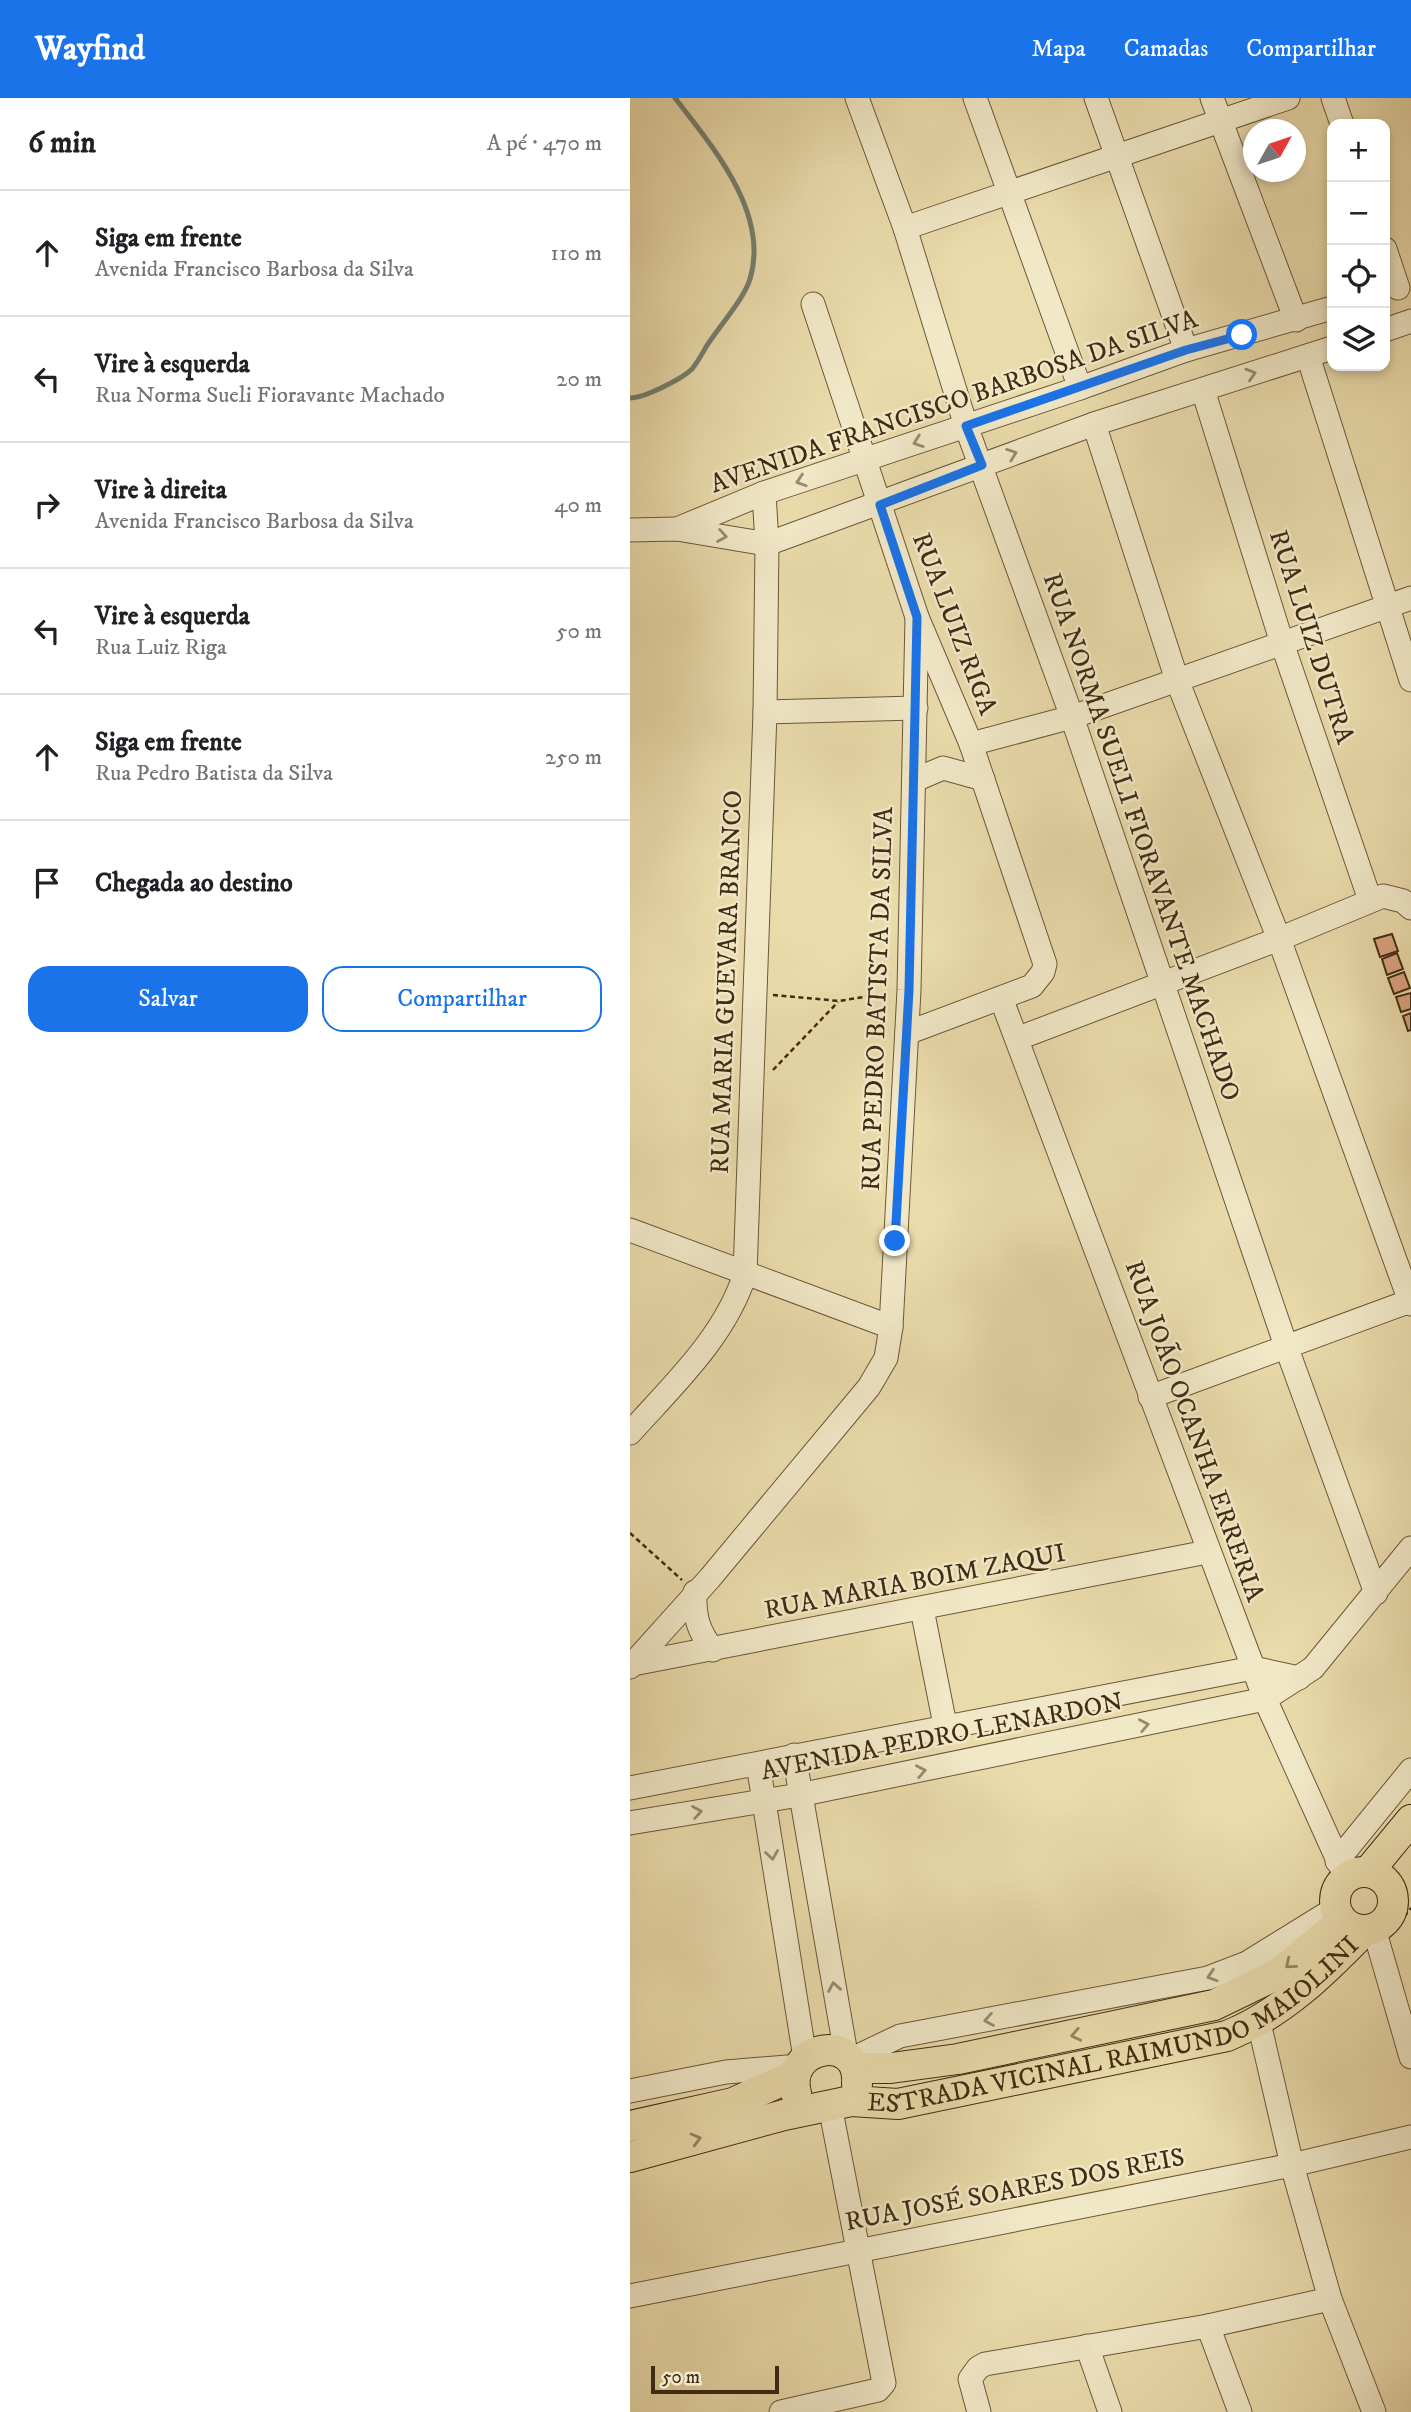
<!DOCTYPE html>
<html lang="pt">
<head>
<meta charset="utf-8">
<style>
  body { margin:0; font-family:"IM FELL DW Pica",serif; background:#f2f2f2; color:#202124 }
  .controls { position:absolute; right:21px; top:21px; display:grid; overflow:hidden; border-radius:14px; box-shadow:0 4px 10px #0003 }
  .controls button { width:63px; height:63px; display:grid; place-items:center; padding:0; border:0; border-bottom:2px solid #e0e0e0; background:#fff; color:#202124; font:35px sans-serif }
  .compass { position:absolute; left:613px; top:21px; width:63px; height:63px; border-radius:50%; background:#fff; box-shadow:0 4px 10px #0003; rotate:50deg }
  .scale { position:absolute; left:21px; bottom:18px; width:128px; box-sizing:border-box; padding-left:7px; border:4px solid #412b13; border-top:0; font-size:19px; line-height:24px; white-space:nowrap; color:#412b13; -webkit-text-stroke:5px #f1e8c8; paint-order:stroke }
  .stop { position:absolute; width:21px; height:21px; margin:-16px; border:5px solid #1a73e8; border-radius:50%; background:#fff }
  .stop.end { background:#1a73e8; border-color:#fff; box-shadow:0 2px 7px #0008 }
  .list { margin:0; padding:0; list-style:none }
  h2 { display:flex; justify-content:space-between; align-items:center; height:91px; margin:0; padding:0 28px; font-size:30px }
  h2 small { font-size:23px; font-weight:400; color:#757577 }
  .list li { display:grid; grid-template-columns:46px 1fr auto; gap:21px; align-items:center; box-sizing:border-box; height:126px; padding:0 28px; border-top:2px solid #e0e0e0 }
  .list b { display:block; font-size:26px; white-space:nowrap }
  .list p { margin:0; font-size:23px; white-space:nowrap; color:#757577 }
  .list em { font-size:23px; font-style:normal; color:#757577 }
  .actions { display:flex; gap:14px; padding:21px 28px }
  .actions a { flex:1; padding:16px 0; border:2px solid #1a73e8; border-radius:21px; text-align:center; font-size:24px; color:#1a73e8 }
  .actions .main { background:#1a73e8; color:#fff }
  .icon { flex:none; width:38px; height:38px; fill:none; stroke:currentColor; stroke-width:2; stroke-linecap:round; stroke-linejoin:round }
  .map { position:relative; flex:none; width:781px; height:2314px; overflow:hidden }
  header { display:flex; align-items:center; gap:42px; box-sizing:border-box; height:98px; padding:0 35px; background:#1a73e8; color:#fff }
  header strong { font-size:33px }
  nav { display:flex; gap:38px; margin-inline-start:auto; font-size:24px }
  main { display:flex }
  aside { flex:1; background:#fff }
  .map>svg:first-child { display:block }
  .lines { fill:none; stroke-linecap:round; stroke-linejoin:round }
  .stream { stroke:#768071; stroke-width:5 }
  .building { fill:#dba380; stroke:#412b13; stroke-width:2 }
  .minor-casing { stroke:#6b5739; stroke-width:25 }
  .major-casing { stroke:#412b13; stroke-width:32 }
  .path { stroke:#412b13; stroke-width:2.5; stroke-dasharray:5 3.5; stroke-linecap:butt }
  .minor { stroke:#f1e8c8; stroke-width:23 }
  .major { stroke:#eadbab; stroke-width:30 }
  .oneway { stroke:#998a6e }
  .oneway2 { stroke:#96835f }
  .route { stroke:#1a73e8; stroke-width:9 }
  .labels { text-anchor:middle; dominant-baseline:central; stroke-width:5; stroke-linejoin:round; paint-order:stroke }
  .street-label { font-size:26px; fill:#412b13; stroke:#f1e8c8 }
</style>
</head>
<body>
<header>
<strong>Wayfind</strong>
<nav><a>Mapa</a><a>Camadas</a><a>Compartilhar</a></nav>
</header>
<main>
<aside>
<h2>6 min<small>A pé · 470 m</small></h2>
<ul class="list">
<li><svg class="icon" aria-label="ahead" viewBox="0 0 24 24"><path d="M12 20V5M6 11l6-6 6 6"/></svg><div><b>Siga em frente</b><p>Avenida Francisco Barbosa da Silva</p></div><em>110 m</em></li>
<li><svg class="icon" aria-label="left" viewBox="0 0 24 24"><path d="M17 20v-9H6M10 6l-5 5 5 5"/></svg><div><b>Vire à esquerda</b><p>Rua Norma Sueli Fioravante Machado</p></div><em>20 m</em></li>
<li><svg class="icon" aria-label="right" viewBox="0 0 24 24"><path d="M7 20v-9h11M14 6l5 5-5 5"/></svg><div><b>Vire à direita</b><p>Avenida Francisco Barbosa da Silva</p></div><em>40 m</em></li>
<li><svg class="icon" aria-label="left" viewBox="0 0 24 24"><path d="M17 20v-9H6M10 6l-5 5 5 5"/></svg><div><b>Vire à esquerda</b><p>Rua Luiz Riga</p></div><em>50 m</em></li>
<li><svg class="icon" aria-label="ahead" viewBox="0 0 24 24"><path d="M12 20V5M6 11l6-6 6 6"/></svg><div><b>Siga em frente</b><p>Rua Pedro Batista da Silva</p></div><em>250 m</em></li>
<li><svg class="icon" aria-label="arrive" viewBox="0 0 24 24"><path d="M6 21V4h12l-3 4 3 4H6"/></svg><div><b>Chegada ao destino</b></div></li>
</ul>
<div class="actions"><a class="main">Salvar</a><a>Compartilhar</a></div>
</aside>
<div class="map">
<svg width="781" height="2314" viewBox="0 0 781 2314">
  <rect width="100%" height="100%" fill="#eadbab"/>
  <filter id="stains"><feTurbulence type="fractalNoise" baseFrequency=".00286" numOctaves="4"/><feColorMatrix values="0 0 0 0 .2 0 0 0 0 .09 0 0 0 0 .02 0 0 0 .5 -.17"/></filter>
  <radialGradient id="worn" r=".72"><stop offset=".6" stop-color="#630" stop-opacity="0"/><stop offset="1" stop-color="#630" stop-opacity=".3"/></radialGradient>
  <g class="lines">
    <path class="stream" d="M0 300C14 300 52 281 62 271 67 265 72 256 76 249 88 230 114 201 120 181 140 115 82 48 45 0"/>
  </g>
  <g class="building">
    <polygon points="762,836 768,853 750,859 744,841"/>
    <polygon points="767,855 773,871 757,877 752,861"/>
    <polygon points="774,874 780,890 764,896 758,880"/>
    <polygon points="781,895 781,911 771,914 766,899"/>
    <polygon points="781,915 781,932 778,933 773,918"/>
  </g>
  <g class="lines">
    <defs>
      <g id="minor">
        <polyline points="227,0 275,130 336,328 442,619 656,1248 746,1495"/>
        <polyline points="345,0 450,290"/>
        <polyline points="466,0 556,252"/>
        <polyline points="582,0 666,222"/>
        <polyline points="703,0 712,26"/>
        <polyline points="275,130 658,0"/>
        <polyline points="755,151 768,190"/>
        <polyline points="183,206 287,519 341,646 415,866 413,874 402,888 277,935"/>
        <polyline points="755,232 781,223"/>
        <polyline points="678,258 781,582"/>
        <polyline points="573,292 652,545 740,802"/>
        <polyline points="464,326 547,582 649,841 781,1206"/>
        <polyline points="47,431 134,395 450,290 556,252 702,210"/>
        <polyline points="0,432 47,431 137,446 464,326 702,250"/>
        <polyline points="135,614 286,610"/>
        <polyline points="341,646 442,619 781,500"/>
        <polyline points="285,682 313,670 353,681"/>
        <polyline points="371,900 635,1601 716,1780"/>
        <polyline points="389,940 649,841 753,798 773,803 781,810"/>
        <polyline points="0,1132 261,1229"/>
        <polyline points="520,1299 780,1203"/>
        <path d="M0 1335C43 1287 95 1239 115 1176L135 614 137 446 134 395"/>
        <path d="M65 1494C64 1518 68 1533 83 1552"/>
        <polyline points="292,1511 316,1632"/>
        <polyline points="3,1566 577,1454"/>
        <polyline points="0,1569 80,1480 239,1289 256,1260 261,1229 279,892 287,519"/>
        <polyline points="164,1657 216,1956"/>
        <polyline points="128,1666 175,1960"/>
        <polyline points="0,1690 623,1570 669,1580"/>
        <polyline points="0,1725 169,1697 635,1601 683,1570 781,1450"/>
        <polyline points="707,1763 781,1672"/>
        <polyline points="744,1831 781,1959"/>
        <polyline points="629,1925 662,2067 700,2201 744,2314"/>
        <polyline points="222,1961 270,1938 578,1880 617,1865 706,1810"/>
        <polyline points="0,1993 96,1974 169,1968"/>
        <polyline points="0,2198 662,2067 781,2039"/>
        <polyline points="578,2228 610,2314"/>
        <polyline points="457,2248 480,2314"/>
        <polyline points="151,2314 248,2292 254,2285 200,2008"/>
        <polyline points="349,2314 340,2281 348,2270 355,2266 578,2228 700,2201"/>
      </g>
      <g id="major">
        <polyline points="738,1774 781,1722"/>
        <circle cx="734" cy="1803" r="29"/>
        <polyline points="226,1970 261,1970 328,1961 584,1907 648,1876 712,1823"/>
        <path d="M166 1995C153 1947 231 1933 227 1986"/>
        <polyline points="0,2028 103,2005 165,1977"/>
        <path id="s1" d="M0 2059 154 2017 221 2003 268 2006 597 1938C653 1915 693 1875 735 1832"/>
      </g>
    </defs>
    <use href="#minor" class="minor-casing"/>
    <use href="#major" class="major-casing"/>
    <g class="path">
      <polyline points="143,897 209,903 258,895"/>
      <polyline points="143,972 208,904"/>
      <polyline points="0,1435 52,1482"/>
      <polyline points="764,1832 781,1810"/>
    </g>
    <use href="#minor" class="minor"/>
    <use href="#major" class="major"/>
  </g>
  <defs><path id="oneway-chevron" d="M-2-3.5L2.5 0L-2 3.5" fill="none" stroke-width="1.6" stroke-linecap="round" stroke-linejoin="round" transform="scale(1.75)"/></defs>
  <g class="oneway">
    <use href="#oneway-chevron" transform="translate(621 276) rotate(-17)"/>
    <use href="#oneway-chevron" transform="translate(288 344) rotate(161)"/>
    <use href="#oneway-chevron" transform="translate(382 356) rotate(-20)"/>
    <use href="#oneway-chevron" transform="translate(171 383) rotate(162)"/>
    <use href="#oneway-chevron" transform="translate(92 438) rotate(10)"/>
    <use href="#oneway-chevron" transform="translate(514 1627) rotate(-11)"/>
    <use href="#oneway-chevron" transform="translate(291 1673) rotate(-11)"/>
    <use href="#oneway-chevron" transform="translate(67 1714) rotate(-9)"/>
    <use href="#oneway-chevron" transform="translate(142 1757) rotate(81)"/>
    <use href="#oneway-chevron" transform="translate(582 1878) rotate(162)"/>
    <use href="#oneway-chevron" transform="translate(204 1889) rotate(-100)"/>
    <use href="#oneway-chevron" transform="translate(359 1922) rotate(170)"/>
  </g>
  <g class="oneway2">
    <use href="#oneway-chevron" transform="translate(660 1866) rotate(140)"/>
    <use href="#oneway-chevron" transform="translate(446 1937) rotate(168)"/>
    <use href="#oneway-chevron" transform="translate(66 2041) rotate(-15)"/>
  </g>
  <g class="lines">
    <polyline class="route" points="265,1143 279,892 287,519 250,407 352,367 336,328 556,252 612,237"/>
  </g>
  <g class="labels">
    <g class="street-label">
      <text transform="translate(324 304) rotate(-19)">AVENIDA FRANCISCO BARBOSA DA SILVA</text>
      <text transform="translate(324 526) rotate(69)">RUA LUIZ RIGA</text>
      <text transform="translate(681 539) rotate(72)">RUA LUIZ DUTRA</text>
      <text transform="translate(511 739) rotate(71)">RUA NORMA SUELI FIORAVANTE MACHADO</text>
      <text transform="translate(97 884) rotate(-88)">RUA MARIA GUEVARA BRANCO</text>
      <text transform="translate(248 901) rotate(-88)">RUA PEDRO BATISTA DA SILVA</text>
      <text transform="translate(564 1333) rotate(70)">RUA JOÃO OCANHA ERRERIA</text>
      <text transform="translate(285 1484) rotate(-11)">RUA MARIA BOIM ZAQUI</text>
      <text transform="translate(312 1639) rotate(-11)">AVENIDA PEDRO LENARDON</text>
      <text stroke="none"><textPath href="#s1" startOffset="508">ESTRADA VICINAL RAIMUNDO MAIOLINI</textPath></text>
      <text transform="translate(385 2092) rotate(-11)">RUA JOSÉ SOARES DOS REIS</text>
    </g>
  </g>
  <rect width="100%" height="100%" filter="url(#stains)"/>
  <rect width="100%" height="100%" fill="url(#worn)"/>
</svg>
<div class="controls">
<button>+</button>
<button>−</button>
<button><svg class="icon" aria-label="locate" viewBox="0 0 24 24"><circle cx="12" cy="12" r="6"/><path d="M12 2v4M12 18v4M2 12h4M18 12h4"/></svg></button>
<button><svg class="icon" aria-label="layers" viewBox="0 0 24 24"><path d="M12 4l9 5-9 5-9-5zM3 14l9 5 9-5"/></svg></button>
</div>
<svg class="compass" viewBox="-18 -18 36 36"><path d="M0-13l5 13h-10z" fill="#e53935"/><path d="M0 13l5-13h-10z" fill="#757577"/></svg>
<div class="scale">50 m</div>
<div class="stop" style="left:612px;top:237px"></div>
<div class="stop end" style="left:265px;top:1143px"></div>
</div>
</main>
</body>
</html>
